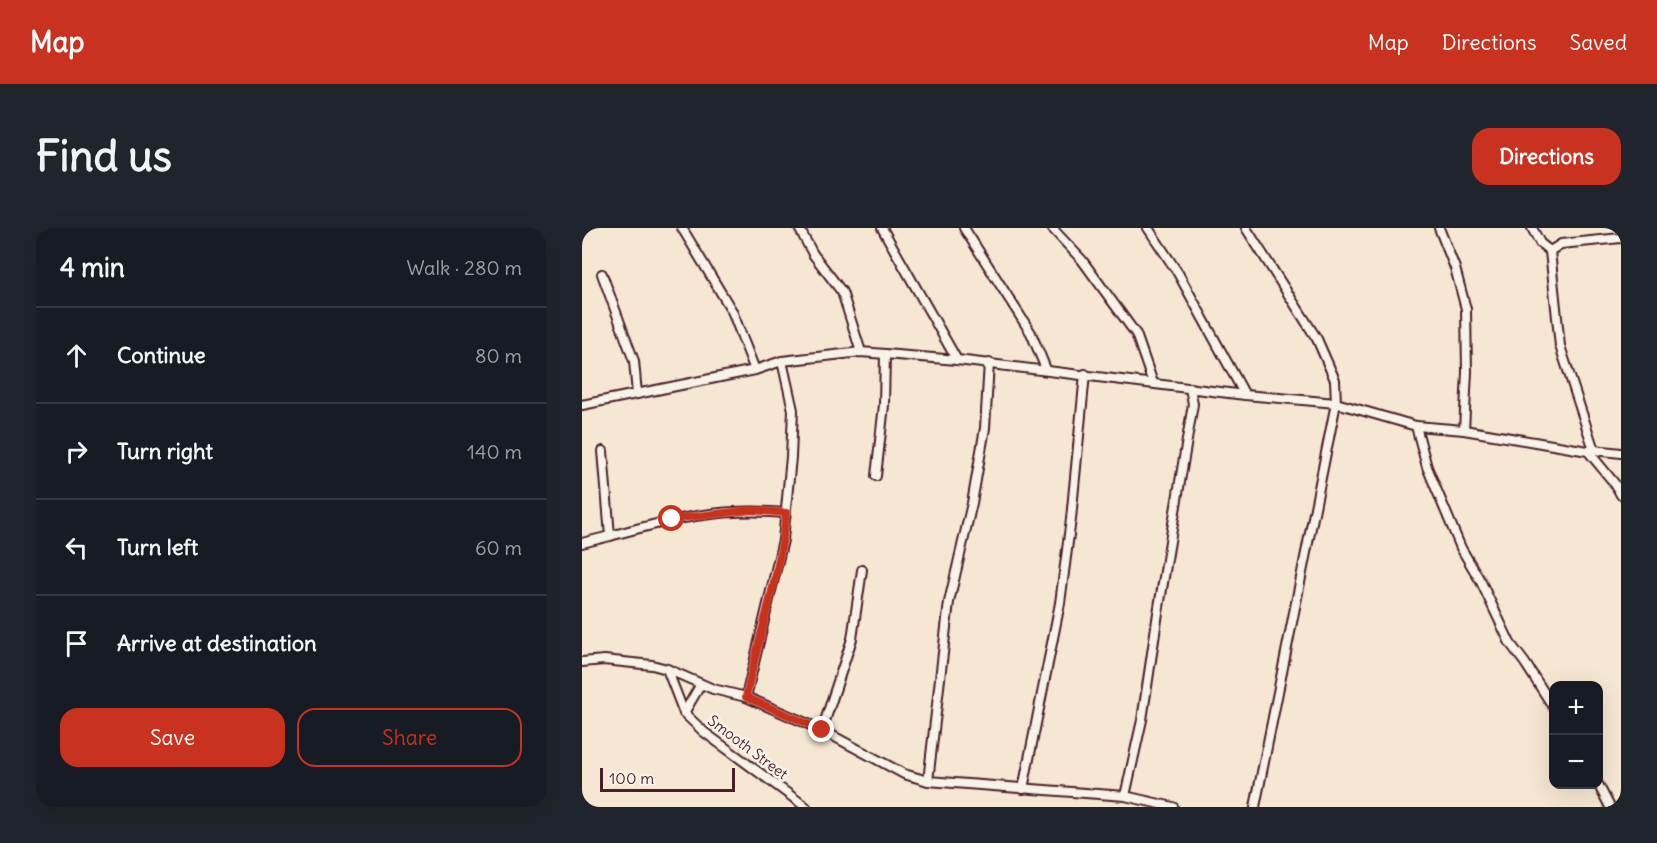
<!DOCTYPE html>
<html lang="en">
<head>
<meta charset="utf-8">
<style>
  body { margin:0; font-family:Delius,sans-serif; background:#20242c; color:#f1f3f6 }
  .controls { position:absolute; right:18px; bottom:18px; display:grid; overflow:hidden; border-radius:12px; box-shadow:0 6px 24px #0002 }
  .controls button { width:54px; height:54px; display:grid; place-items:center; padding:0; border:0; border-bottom:2px solid #363941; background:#171b24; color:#f1f3f6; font:30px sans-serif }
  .scale { position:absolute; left:18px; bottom:15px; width:135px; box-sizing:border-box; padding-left:6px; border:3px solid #4a1f2b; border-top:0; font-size:16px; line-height:21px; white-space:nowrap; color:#4a1f2b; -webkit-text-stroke:4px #f7f3e8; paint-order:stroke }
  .stop { position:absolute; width:18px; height:18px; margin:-14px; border:4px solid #c8321e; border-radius:50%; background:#fff }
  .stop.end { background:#c8321e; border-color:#fff; box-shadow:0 2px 6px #0008 }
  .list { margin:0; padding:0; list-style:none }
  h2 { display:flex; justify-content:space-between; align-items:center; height:78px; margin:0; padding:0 24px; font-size:26px }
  h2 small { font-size:20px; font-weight:400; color:#9ea1a6 }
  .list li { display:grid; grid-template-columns:39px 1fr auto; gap:18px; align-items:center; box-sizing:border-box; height:96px; padding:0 24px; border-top:2px solid #363941 }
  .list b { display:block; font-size:22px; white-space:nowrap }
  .list em { font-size:20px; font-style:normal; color:#9ea1a6 }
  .actions { display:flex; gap:12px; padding:18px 24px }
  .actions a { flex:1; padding:14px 0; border:2px solid #c8321e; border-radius:18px; text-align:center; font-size:21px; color:#c8321e }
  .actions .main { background:#c8321e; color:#fff }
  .icon { flex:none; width:33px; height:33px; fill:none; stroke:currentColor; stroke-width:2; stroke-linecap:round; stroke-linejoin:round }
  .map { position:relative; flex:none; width:1039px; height:579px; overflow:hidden; border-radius:18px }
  header { display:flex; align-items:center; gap:36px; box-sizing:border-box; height:84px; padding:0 30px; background:#c8321e; color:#fff }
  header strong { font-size:28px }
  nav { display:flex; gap:33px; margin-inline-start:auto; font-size:21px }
  .intro { display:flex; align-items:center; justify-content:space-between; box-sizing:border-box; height:144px; padding:0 36px }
  h1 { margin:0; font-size:42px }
  .button { padding:15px 27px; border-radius:18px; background:#c8321e; color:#fff; font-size:21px; font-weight:700 }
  main { display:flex; gap:36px; padding:0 36px }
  aside { flex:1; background:#171b24; border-radius:18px; box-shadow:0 6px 24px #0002 }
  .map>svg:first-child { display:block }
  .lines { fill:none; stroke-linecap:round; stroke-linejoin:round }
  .minor-casing { stroke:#4a1f2b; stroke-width:12 }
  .minor { stroke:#f7f3e8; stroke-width:8 }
  .route { stroke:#c8321e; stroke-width:8 }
  .labels { text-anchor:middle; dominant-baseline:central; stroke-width:5; stroke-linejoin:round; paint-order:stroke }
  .street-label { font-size:15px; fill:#4a1f2b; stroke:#f7f3e8 }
</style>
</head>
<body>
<header>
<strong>Map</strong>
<nav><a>Map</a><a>Directions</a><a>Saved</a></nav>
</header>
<div class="intro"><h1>Find us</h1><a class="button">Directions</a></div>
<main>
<aside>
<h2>4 min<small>Walk · 280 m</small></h2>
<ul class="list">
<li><svg class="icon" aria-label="ahead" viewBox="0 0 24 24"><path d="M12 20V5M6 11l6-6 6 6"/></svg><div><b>Continue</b></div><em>80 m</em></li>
<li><svg class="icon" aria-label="right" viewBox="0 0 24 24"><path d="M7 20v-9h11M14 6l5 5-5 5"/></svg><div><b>Turn right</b></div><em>140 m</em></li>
<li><svg class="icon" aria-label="left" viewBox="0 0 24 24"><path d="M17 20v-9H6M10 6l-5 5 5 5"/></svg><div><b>Turn left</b></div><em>60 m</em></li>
<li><svg class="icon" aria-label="arrive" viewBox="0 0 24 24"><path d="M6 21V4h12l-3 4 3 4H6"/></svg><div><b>Arrive at destination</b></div></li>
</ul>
<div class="actions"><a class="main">Save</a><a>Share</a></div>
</aside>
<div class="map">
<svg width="1039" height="579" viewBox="0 0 1039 579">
  <rect width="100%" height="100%" fill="#f6e7d3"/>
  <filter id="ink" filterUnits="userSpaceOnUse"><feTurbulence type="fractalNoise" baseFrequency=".0167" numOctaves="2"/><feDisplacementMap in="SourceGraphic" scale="12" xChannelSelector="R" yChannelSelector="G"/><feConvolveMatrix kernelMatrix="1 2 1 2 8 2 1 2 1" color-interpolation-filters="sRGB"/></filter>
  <g filter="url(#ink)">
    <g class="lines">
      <defs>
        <g id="minor">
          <polyline points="100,0 150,83 173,142"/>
          <polyline points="217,0 231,26 260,64 279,124"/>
          <polyline points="300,0 375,132"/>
          <polyline points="382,0 449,105 464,141"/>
          <polyline points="470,0 500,32 554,106 571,155"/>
          <polyline points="566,0 596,45 663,167"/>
          <polyline points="664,0 735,111 753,152 754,175 673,579"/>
          <polyline points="857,0 873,40 884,81 885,144 882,202"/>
          <polyline points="950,0 958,15 968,23"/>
          <polyline points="20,46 52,133 55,166"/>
          <polyline points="0,177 173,142 200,133 279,124 375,132 663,167 754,175 834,198 882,202 1006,223 1012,222 1039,225"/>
          <polyline points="834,198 845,239 879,320 899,354 928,415 943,435 972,480"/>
          <polyline points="1012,222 978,118 968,23 979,16 1039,10"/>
          <polyline points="1006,223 1033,256 1039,267"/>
          <polyline points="294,248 302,177 303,126"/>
          <path d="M28 308C89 291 140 279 204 285"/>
          <polyline points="0,315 28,308 21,223"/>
          <polyline points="0,434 22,432 70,437 85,441 131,461 164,469 240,502 322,546 346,553 543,568 591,579"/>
          <polyline points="85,441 102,485 122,504 224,579"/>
          <polyline points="164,469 201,312 209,229 211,182 200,133"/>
          <polyline points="102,485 119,456"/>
          <polyline points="240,502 270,411 280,342"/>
          <polyline points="346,553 367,374 390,275 403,200 407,135"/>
          <polyline points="1016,556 1028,579"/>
          <polyline points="441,561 478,375 489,291 503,146"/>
          <polyline points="543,568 560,492 576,385 611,176 608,160"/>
        </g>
      </defs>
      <use href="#minor" class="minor-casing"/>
      <use href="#minor" class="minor"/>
    </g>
  </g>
  <g class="lines" filter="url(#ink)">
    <path class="route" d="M90 291 169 282 204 285C198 347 177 407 164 469L240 502"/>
  </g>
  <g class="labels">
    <g class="street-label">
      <text transform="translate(166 519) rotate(37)">Smooth Street</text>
    </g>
  </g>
</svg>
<div class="controls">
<button>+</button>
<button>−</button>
</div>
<div class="scale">100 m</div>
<div class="stop" style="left:90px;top:291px"></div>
<div class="stop end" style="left:240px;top:502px"></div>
</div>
</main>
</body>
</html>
